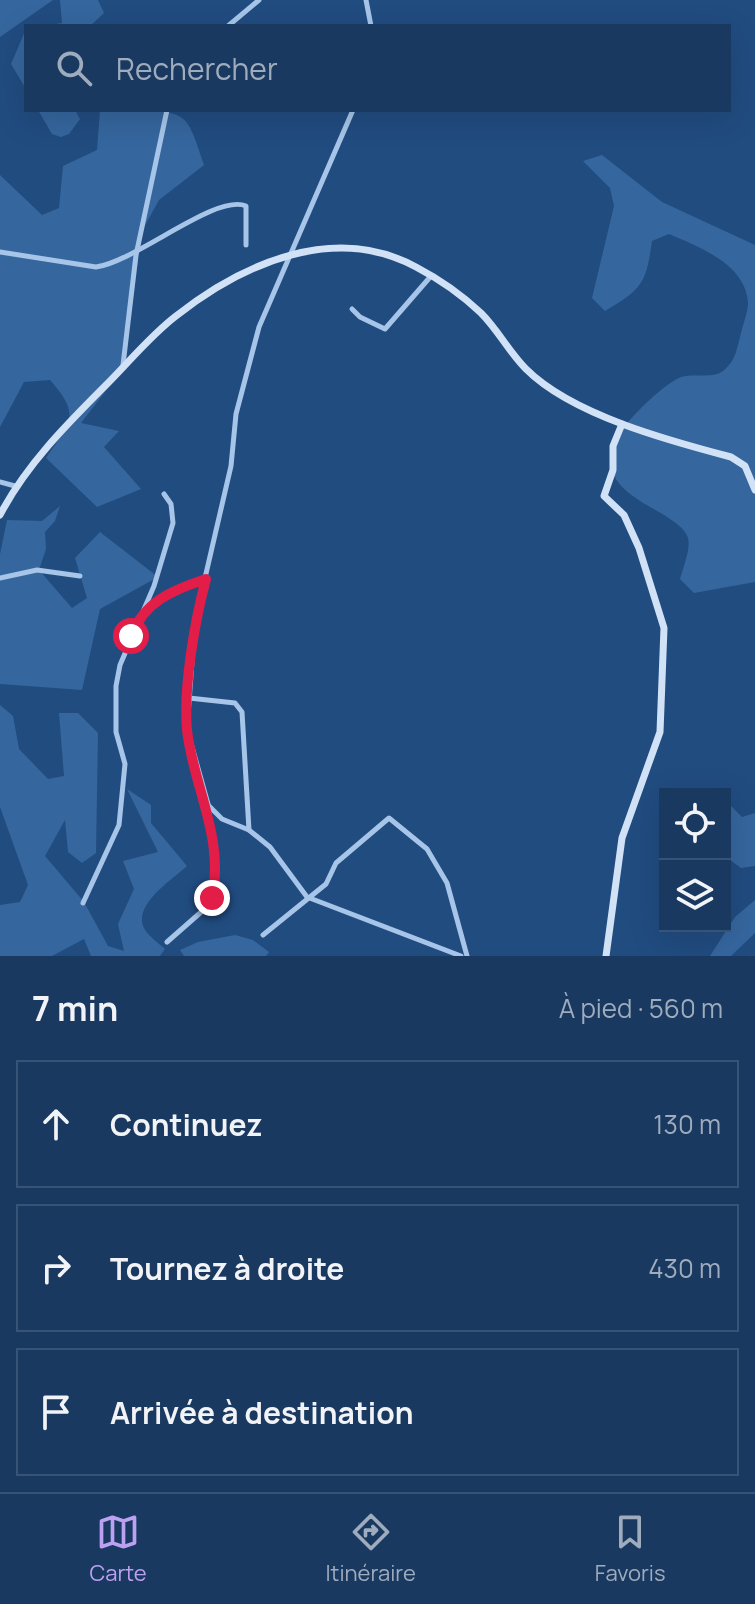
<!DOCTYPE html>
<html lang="fr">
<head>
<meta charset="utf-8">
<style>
  body { margin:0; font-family:Manrope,sans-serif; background:#224066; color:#f1f3f6 }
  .controls { position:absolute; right:24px; bottom:24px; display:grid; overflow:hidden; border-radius:0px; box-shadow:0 8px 32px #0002 }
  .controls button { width:72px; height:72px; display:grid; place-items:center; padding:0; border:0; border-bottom:2px solid #375375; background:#193960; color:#f1f3f6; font:40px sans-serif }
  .stop { position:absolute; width:24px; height:24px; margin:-18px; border:6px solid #e11d48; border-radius:50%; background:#fff }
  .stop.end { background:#e11d48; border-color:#fff; box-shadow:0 2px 8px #0008 }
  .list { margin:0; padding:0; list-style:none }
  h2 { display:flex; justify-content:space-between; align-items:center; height:104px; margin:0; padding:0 32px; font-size:34px }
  h2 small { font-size:26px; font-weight:400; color:#9facbd }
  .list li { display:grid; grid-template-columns:52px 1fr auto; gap:24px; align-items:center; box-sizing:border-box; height:128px; margin:0 16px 16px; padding:0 16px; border:2px solid #375375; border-radius:0px }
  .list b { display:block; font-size:30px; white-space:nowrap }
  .list em { font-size:26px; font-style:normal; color:#9facbd }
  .icon { flex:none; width:44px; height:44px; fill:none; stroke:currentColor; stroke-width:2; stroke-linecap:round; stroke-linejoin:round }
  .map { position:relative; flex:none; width:755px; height:956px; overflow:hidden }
  .search { position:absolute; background:#193960; box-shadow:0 8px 32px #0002; left:24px; right:24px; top:24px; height:88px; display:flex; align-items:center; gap:20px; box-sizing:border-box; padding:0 28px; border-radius:0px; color:#9facbd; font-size:30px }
  .sheet { height:536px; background:#193960 }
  nav { display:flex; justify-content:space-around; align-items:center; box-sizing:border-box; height:112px; border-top:2px solid #375375; background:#193960; font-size:22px; color:#9facbd }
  nav a { display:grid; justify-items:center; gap:4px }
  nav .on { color:#bca0f2 }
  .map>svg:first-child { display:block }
  .green { fill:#35669e }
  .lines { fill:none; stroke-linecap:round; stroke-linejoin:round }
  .street { stroke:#a6c5e8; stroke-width:5 }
  .secondary { stroke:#d1e2f6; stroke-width:7 }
  .route { stroke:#e11d48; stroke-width:10 }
</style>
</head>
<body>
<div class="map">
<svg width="755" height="956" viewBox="0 0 755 956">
  <rect width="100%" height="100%" fill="#214c80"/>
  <g class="green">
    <polygon points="0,0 53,0 0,37"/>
    <polygon points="60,0 98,0 104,13 90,26 44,26 62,23"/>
    <polygon points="26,29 26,89 11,64"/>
    <polygon points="38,110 75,110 80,119 69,134 61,137 52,134"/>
    <path d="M100 110C121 110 173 104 187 123 195 134 199 152 204 165L159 200 142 231 124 367 81 423 119 431 104 447 141 489 97 507 46 458C70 422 82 416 50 380L24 382 0 427V175L42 215 59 208 63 166 97 150Z"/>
    <path d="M602 155 662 202 755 245V582L694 593 680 579C683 568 691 549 688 538 679 509 595 499 613 446 619 426 662 385 681 377 694 373 712 379 723 371 736 361 737 348 741 333 743 324 748 312 748 303 746 264 699 247 669 234L652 241C646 284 642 289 605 311L592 298 614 206 610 188 583 161Z"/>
    <polygon points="60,506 55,521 45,532 46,549 39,570 72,608 87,598 75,558 100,532 158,577 100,609 82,690 0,684 0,554 7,520 42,521"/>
    <path d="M0 705 13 716 19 749 48 779 64 776 59 713H78L98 733 96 853 82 863 68 852 65 820 45 856 84 902 108 946 124 951 118 924 134 889 123 861 158 852 127 789 151 805V823L187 866C173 879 135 903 143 926 146 934 158 943 165 949L160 956H91L84 939 52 956H0V905L20 902 28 885 0 807Z"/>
    <polygon points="725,800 742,817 755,813 755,866 741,868 726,857"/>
    <polygon points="755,900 755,933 731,956 710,956 735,917"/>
    <polygon points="235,935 253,940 269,952 266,956 184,956 180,950 198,942"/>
  </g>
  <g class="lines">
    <g class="street">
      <polyline points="366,0 371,26"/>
      <polyline points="228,26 259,0"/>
      <path d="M0 252 96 267C137 261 216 193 246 206V245"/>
      <polyline points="352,309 360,317 385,329 431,276"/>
      <polyline points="123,365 136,255 167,110"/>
      <polyline points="0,482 15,486"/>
      <polyline points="0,578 37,570 80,576"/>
      <polyline points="141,614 164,596 205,579"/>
      <polyline points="189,698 235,703 242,712 249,830"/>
      <polyline points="208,805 222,819 249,830 270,847 307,897 461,956"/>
      <polyline points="83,903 119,825 125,764 116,732 116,686 120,665 154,586 173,523 171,504 164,494"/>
      <polyline points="263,935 326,884 336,863 389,818 427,849 447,883 467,956"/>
      <polyline points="167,942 208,906 215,885 208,804 187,729 195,621 231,466 236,414 259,327 353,110"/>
    </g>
    <g class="secondary">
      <path d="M0 515C26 465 67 424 107 384 129 362 151 335 176 316 243 263 335 223 416 267 439 279 462 295 481 313 498 330 509 352 526 369 572 415 670 441 731 457L745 466 755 490"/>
      <polyline points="606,956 622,838 660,732 664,628 639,548 624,515 604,496 613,470 613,446 622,424"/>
    </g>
  </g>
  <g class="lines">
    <path class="route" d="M131 636C144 602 172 590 206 579 195 620 183 688 187 730 193 786 225 838 212 898"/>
  </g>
</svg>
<div class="controls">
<button><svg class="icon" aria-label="locate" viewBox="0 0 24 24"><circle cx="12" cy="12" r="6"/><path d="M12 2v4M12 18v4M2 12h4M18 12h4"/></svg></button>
<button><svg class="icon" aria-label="layers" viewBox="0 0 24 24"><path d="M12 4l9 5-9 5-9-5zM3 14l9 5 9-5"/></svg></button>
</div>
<div class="stop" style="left:131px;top:636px"></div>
<div class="stop end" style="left:212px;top:898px"></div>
<div class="search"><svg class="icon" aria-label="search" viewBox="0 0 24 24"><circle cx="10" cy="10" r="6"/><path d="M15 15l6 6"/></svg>Rechercher</div>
</div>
<section class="sheet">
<h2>7 min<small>À pied · 560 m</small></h2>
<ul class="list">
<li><svg class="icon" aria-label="ahead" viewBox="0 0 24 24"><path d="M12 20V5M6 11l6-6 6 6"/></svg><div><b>Continuez</b></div><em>130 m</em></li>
<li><svg class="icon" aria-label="right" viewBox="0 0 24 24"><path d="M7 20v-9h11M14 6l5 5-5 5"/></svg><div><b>Tournez à droite</b></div><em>430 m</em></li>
<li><svg class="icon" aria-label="arrive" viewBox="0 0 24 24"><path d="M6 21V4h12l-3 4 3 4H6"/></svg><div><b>Arrivée à destination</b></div></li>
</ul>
</section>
<nav>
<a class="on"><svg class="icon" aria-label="map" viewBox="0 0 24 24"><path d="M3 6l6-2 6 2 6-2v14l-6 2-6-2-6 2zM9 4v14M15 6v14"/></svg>Carte</a>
<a><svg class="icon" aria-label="directions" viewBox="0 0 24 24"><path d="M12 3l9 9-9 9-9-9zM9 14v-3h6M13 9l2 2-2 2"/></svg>Itinéraire</a>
<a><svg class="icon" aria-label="saved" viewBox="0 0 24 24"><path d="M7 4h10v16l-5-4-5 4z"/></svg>Favoris</a>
</nav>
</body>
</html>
